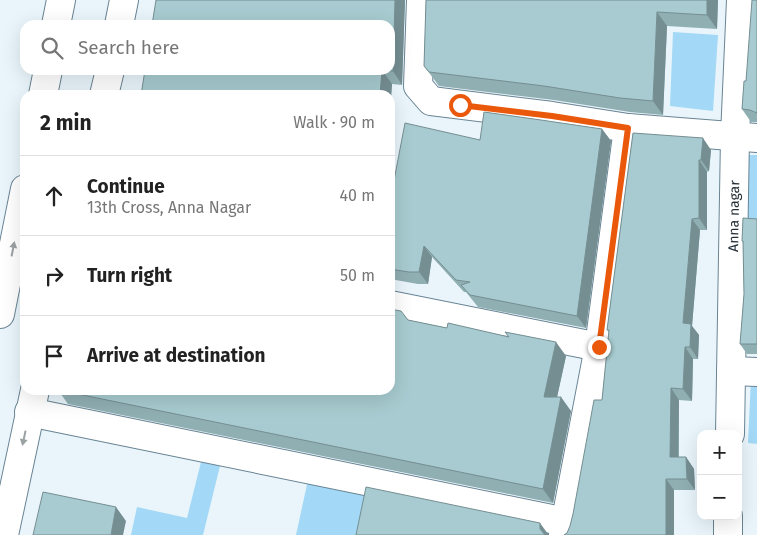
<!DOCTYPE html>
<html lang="en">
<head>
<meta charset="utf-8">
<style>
  body { margin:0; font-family:"Fira Sans",sans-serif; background:#f2f2f2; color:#222 }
  .controls { position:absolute; right:15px; bottom:15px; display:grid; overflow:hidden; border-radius:10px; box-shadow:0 5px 20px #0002 }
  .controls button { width:45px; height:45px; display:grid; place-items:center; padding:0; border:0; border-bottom:1px solid #e0e0e0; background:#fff; color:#222; font:25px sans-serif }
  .stop { position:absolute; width:15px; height:15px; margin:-11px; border:4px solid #ea580c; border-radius:50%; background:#fff }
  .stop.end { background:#ea580c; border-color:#fff; box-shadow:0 1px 5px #0008 }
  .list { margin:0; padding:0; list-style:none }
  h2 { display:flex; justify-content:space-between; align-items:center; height:65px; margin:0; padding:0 20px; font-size:21px }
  h2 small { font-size:16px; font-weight:400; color:#767676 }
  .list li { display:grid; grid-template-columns:32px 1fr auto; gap:15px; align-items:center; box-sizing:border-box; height:80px; padding:0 20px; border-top:1px solid #e0e0e0 }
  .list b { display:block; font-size:19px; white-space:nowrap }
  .list p { margin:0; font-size:16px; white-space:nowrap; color:#767676 }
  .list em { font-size:16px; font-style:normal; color:#767676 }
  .icon { flex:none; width:28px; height:28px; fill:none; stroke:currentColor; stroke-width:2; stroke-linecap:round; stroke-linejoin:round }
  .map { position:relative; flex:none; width:757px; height:535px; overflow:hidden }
  .search { position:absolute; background:#fff; box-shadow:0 5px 20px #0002; left:20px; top:20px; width:375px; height:55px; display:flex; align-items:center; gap:12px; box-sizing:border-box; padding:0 18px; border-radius:15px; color:#767676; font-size:19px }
  .panel { position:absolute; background:#fff; box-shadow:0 5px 20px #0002; left:20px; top:90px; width:375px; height:305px; border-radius:15px }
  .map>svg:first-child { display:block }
  .green { fill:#a3d9f6 }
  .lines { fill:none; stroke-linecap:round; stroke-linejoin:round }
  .minor-casing { stroke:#698493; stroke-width:30 }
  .trunk-casing { stroke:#698493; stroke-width:30 }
  .minor { stroke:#fff; stroke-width:28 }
  .trunk { stroke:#fff; stroke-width:28 }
  .wall { fill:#90afb3 }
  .shaded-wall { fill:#758e92 }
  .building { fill:#a7cbd0; stroke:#758e92 }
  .oneway { fill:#9ca1a4 }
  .route { stroke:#ea580c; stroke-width:6 }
  .labels { text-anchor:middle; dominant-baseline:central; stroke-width:4; stroke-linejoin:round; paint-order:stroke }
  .street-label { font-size:14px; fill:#232e35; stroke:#fff }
</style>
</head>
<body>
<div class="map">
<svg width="757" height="535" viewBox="0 0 757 535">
  <rect width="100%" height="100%" fill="#e9f5fb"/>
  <g class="green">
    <polygon points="673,32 718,35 713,111 670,106"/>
    <polygon points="747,155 757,155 757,222 745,221"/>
    <polygon points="751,378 757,379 757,444 748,443"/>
    <polygon points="202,458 221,462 203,535 131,535 137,507 187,518"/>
    <polygon points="308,480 371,495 362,535 296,535"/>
  </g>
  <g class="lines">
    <defs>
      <g id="minor">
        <polyline points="421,0 418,86 431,101 552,116 628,128 757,138"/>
        <polyline points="390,305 599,347"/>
        <polyline points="731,371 757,372"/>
        <polyline points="29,412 566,522"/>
        <path id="s1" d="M730 434 735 136 741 0"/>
        <polyline points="563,535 599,347 628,128"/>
        <polyline points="728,535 728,516"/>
      </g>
      <g id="trunk">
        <polyline points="56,25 61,0"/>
        <polyline points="119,25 124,0"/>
        <polyline points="43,95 48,70"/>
        <polyline points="104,95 110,70"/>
        <polyline points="0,314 25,189"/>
        <polyline points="4,535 35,390"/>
      </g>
    </defs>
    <use href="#minor" class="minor-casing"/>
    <use href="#trunk" class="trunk-casing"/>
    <use href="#minor" class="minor"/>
    <use href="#trunk" class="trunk"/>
  </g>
  <g class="wall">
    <polygon points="405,0 402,85 392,84 390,111 390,95 141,95"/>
    <polygon points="426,0 718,0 717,29 667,26 663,115 630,112 554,100 439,86 424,66"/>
    <polygon points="757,0 757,122 751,122 742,109"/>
    <polygon points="602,129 611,141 586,328 478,307 466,292 464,292 432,257 428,284 418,284 390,279 390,191 392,191 480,140"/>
    <polygon points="633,133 711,150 709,171 707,172 707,230 700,230 692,326 699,335 698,359 693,359 692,401 679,400 679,457 686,457 694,469 695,490 674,490 674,535 564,535 567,533 570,526 602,400 609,332 607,330"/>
    <polygon points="757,219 757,354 747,354 740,344 744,294 743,243 742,241"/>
    <polygon points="408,320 447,328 508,336 505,332 566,356 557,397 571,411 553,503 68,404 58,390 390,390"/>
  </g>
  <g class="shaded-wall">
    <polygon points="395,0 405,0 402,85 393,71"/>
    <polygon points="707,0 718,0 717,29 707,15"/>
    <polygon points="657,12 667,26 663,115 653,101"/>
    <polygon points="382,70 392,84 390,111 390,95 380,95"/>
    <polygon points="602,129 611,141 586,328 577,316"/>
    <polygon points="703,138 711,150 709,171 701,160"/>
    <polygon points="699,160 707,172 707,230 699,218"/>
    <polygon points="692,219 700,230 692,326 699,335 698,359 690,347 683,323"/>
    <polygon points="424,246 432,257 428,284 419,272"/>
    <polygon points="556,342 566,356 554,411 544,397"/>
    <polygon points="685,347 693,359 692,401 683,389"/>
    <polygon points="671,388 679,400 678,468 670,457"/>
    <polygon points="561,397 571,411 553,503 543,489"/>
    <polygon points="686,457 694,469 695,490 687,479"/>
    <polygon points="666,479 674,490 674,535 666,535"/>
    <polygon points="116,507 126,521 123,535 111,535"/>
    <polygon points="540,523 548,534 548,535 545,535 540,529"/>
  </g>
  <g class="building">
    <polygon points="156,0 395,0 393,71 385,70 390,70 390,25 152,25"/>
    <polygon points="426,0 707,0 707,15 657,12 653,101 620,98 544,86 429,72 424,66"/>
    <polygon points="752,0 757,0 757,113 750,110 742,109 744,81 746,81"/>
    <polygon points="145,70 382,70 380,95 141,95"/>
    <polygon points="484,112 541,120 602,129 577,316 470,295 461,285 470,282 456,280 424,246 419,272 409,272 390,269 390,191 392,191 405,123 480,140"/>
    <polygon points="633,133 703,138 701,160 699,160 699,218 692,219 683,323 691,324 690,347 685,347 683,389 671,388 670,457 686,457 687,479 666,479 666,535 564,535 567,533 570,526 573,514 594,400 602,400 609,330 607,330"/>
    <polygon points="743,218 757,219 757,344 740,344 744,294 743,241 742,241"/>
    <polygon points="390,309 401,311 408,320 447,328 448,323 509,337 505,332 556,342 544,397 561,397 543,489 58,390 390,390"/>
    <polygon points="366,487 540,523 540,529 545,535 356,535"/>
    <polygon points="43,492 116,507 111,535 33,535"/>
  </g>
  <defs><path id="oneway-solid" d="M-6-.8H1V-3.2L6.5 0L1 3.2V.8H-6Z" transform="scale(1.25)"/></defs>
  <g class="oneway">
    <use href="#oneway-solid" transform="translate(13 249) rotate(-79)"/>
    <use href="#oneway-solid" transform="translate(24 438) rotate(102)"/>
  </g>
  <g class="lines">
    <polyline class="route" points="460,105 552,116 628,128 599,347"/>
  </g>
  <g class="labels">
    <g class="street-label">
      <text stroke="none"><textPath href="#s1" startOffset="218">Anna nagar</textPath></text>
    </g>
  </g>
</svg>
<div class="controls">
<button>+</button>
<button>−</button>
</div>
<div class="stop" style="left:460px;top:105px"></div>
<div class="stop end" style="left:599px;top:347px"></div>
<div class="search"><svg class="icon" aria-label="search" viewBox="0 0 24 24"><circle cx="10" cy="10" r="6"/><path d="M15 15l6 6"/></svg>Search here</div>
<section class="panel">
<h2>2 min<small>Walk · 90 m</small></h2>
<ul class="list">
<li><svg class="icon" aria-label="ahead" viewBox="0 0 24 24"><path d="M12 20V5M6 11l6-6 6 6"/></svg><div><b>Continue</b><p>13th Cross, Anna Nagar</p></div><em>40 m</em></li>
<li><svg class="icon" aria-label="right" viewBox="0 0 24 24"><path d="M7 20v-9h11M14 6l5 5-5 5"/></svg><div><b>Turn right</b></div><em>50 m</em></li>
<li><svg class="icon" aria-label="arrive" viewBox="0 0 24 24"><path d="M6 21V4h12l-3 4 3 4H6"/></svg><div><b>Arrive at destination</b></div></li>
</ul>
</section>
</div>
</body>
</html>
